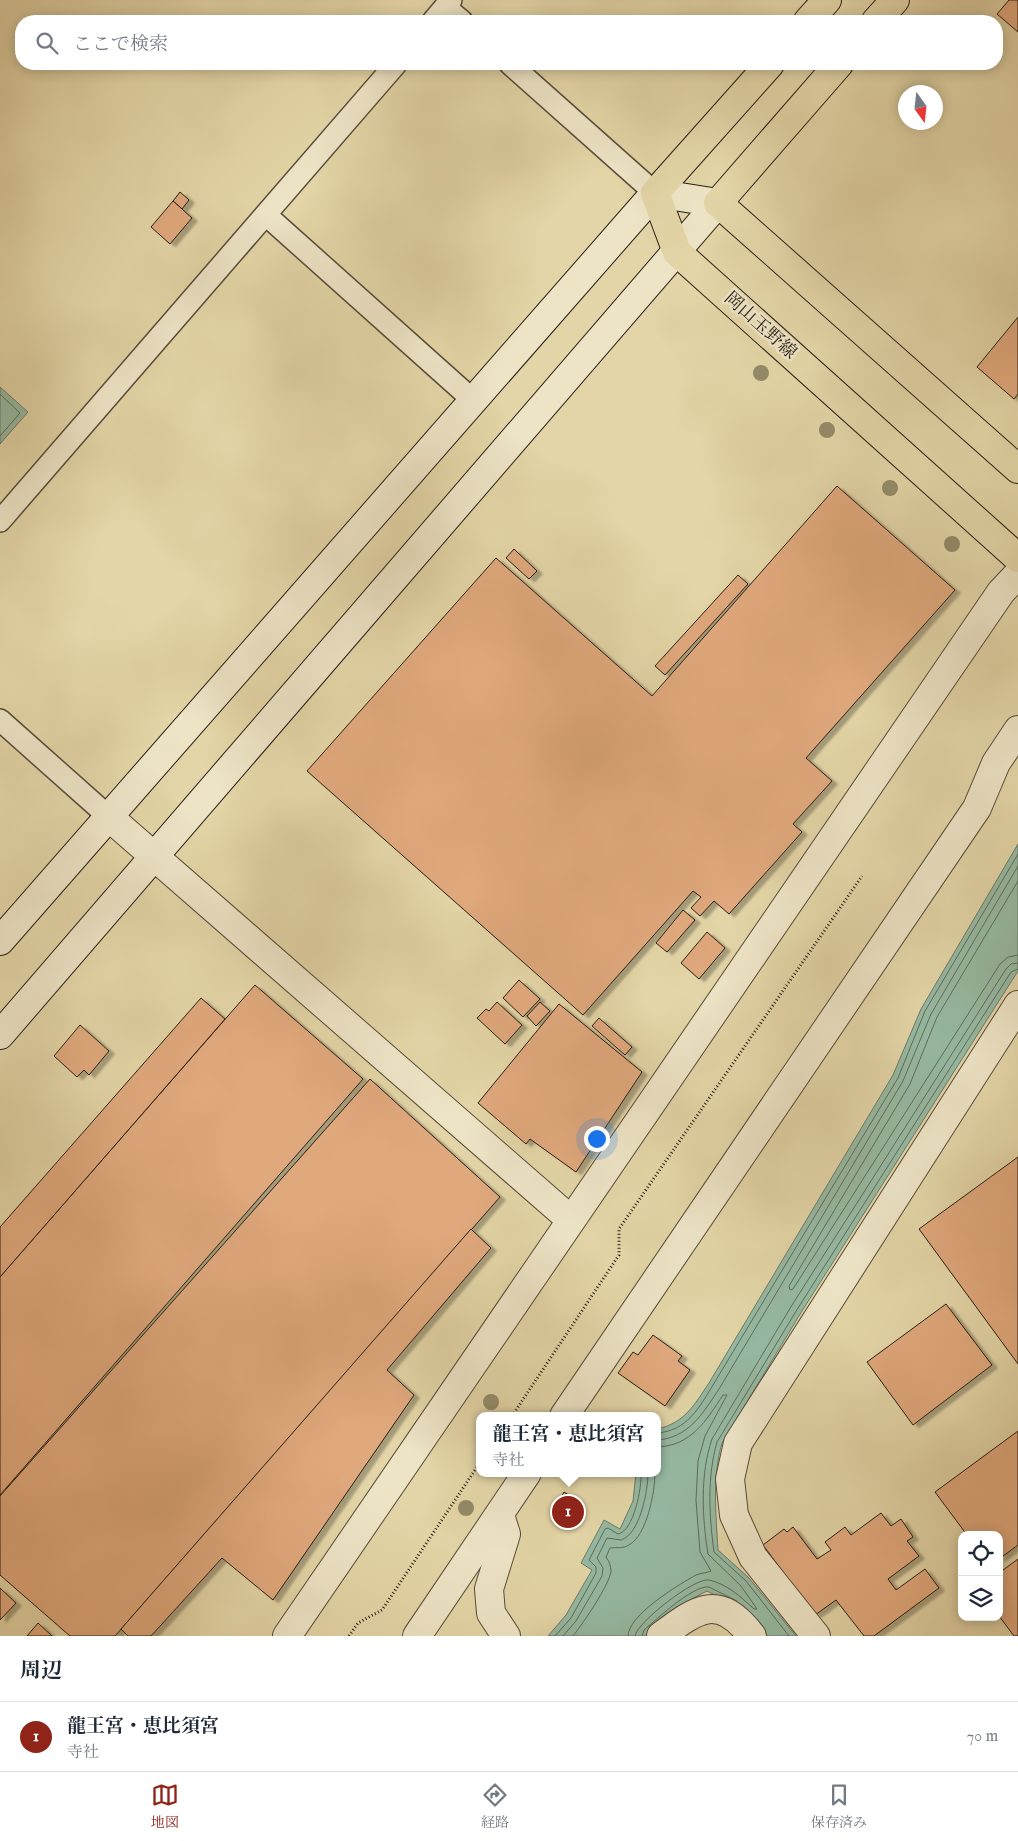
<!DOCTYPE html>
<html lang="ja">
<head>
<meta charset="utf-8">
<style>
  body { margin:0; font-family:"IM FELL English","Noto Serif JP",serif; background:#f2f2f3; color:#1f2937 }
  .controls { position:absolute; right:15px; bottom:15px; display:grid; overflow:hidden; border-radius:10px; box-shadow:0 2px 12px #0003 }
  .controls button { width:45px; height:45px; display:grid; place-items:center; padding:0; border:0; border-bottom:1px solid #e0e1e3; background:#fff; color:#1f2937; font:25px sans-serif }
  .compass { position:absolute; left:898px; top:85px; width:45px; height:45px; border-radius:50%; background:#fff; box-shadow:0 2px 12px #0003; rotate:165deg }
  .you { position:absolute; left:596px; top:1138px; width:18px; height:18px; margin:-12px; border:4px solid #fff; border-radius:50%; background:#1a73e8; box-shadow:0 0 0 8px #1a73e833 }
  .badge { display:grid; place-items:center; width:32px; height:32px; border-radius:50%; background:#8f2418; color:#fff; font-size:16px; font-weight:700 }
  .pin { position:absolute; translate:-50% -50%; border:2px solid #fff; box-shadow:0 1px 5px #0006 }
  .popup { position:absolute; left:476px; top:1412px; width:185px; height:65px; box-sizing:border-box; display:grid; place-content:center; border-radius:10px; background:#fff; filter:drop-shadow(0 1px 4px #0005); font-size:16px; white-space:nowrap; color:#747a83 }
  .popup b { font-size:19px; color:#1f2937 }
  .popup::after { content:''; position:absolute; left:50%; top:100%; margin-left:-10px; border:10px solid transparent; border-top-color:#fff }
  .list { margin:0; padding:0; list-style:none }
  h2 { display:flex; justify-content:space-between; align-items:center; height:65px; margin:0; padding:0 20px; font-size:21px }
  h2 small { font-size:16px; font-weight:400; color:#747a83 }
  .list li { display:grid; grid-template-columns:32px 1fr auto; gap:15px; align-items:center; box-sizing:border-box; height:70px; padding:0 20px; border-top:1px solid #e0e1e3 }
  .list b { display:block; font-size:19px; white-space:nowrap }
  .list p { margin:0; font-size:16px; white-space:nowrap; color:#747a83 }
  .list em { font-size:16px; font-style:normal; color:#747a83 }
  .icon { flex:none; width:28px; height:28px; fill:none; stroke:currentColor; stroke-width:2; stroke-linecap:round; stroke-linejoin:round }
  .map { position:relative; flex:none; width:1018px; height:1636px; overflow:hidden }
  .search { position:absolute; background:#fff; box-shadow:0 2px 12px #0003; left:15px; right:15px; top:15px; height:55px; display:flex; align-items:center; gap:12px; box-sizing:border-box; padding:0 18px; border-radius:20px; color:#747a83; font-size:19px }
  .sheet { height:135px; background:#fff }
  nav { display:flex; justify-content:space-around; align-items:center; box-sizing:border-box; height:70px; border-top:1px solid #e0e1e3; background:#fff; font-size:14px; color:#747a83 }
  nav a { display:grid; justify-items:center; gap:2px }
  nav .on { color:#8f2418 }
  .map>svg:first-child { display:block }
  .water { fill:#96b9a2; stroke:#6a7b6a }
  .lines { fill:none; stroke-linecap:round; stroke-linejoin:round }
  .shore { stroke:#5f6c5c; stroke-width:1 }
  .building { fill:#e0a97d; stroke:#281f15; filter:url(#shadow) }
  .lane-casing { stroke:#574c3a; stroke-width:24 }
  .street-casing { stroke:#574c3a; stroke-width:30 }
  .secondary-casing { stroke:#281f15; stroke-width:30 }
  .primary-casing { stroke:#281f15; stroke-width:30 }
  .path { stroke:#281f15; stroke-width:3; stroke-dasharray:1 2.5; stroke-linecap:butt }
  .lane { stroke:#ede4c6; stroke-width:21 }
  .street { stroke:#ede4c6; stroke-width:28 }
  .secondary { stroke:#ede4c6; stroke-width:28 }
  .primary { stroke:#e3d5a7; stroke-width:28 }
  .tree { fill:#948b69 }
  .labels { text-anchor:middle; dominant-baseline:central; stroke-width:5; stroke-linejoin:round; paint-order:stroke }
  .street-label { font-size:18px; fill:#281f15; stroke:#ede4c6 }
</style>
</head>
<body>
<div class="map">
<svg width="1018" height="1636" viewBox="0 0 1018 1636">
  <defs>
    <filter id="shadow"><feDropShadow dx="5.5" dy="3" stdDeviation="1" flood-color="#0004"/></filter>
  </defs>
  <rect width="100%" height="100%" fill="#e3d5a7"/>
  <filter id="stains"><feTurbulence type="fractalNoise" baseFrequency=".004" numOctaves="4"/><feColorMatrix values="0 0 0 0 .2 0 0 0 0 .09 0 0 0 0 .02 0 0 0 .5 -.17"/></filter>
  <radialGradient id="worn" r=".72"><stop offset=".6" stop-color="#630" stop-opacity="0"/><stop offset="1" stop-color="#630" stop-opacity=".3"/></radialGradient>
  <g class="water">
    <polygon points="0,387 28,412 0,444"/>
    <path d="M1018 844V971L802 1311 722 1443C712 1478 716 1514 718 1550L749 1578 796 1636H762L731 1603 707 1591 686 1602 644 1636H548L566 1615 592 1570 581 1563 604 1520 620 1529 633 1501 636 1473H657V1429C685 1423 694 1405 709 1383L893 1075 921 1009Z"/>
  </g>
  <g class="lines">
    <g class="shore">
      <polyline points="0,394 20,413 0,436"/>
      <polyline points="1018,881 937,1017 910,1084 789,1286 790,1290 793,1289 1000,964 1008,957 1018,955"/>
      <path d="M657 1433C687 1431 699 1408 713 1385L898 1078 925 1011 1018 854"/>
      <path d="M657 1440C689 1438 703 1413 719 1389L903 1081 931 1014 1018 866"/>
      <path d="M555 1636 571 1618 596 1573V1567L589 1560 605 1529 608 1528 618 1534C634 1531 642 1487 641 1473"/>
      <path d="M563 1636 576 1621 602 1576 603 1568 597 1558 607 1538 621 1540C640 1534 648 1491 648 1473"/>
      <path d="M573 1636C582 1625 610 1584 611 1571 611 1566 609 1561 606 1557L610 1548C616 1547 623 1549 629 1545 647 1535 655 1492 655 1473"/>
      <path d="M628 1636C628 1615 678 1585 696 1575 701 1573 707 1573 711 1571L700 1552 696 1500 698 1461 705 1436 727 1395H723C706 1421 691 1446 657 1447"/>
      <path d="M635 1636C636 1623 695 1577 709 1580 727 1584 741 1597 754 1609H757L741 1586 708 1554C702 1517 700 1474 712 1439L792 1305 1006 969 1011 964 1018 963"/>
      <path d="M642 1636 644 1630C657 1619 693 1585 709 1587L737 1601"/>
      <path d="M789 1636 746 1581 714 1552C709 1515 707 1477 717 1442L798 1308 1011 972 1018 969"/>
    </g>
  </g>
  <g class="building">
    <polygon points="1009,0 1018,0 1018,32 997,14"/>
    <polygon points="180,192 189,200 182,209 173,201"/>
    <polygon points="173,201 192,218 170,244 151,227"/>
    <polygon points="1018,317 1018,394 1014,399 977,367"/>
    <polygon points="837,486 955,590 806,758 832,781 793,824 802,832 729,914 714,901 700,916 691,908 701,897 693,891 583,1015 307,771 496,558 652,696"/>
    <polygon points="514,549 537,571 529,579 506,558"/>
    <polygon points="738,575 748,584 665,675 655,666"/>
    <polygon points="683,910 695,920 667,952 656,943"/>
    <polygon points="707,932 725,948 699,979 681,963"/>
    <polygon points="519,980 540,999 523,1017 503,998"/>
    <polygon points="255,985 363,1079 0,1495 0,1277"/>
    <polygon points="201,998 225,1019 0,1277 0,1227"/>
    <polygon points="497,1002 522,1025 505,1044 477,1018 486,1009 489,1011"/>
    <polygon points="540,1002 550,1011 536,1026 527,1016"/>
    <polygon points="559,1004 642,1072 576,1172 530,1139 526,1144 478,1103"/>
    <polygon points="599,1018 632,1047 625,1055 592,1026"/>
    <polygon points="80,1025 109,1051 89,1075 84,1070 77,1077 54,1056"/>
    <polygon points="370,1079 500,1197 115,1636 70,1636 0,1575 0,1496"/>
    <polygon points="1018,1157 1018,1364 919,1229"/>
    <polygon points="471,1229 491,1248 387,1370 414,1395 273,1600 222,1558 151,1636 128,1636 121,1629"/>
    <polygon points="946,1304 992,1365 913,1425 867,1362"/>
    <polygon points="653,1335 682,1356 678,1361 690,1370 665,1406 618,1373 633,1352 638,1355"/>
    <polygon points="1018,1431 1018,1545 999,1559 999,1535 967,1535 935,1492"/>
    <polygon points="564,1492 578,1501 573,1509 559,1501"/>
    <polygon points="881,1513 891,1526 901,1519 913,1537 907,1541 919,1556 888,1579 896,1590 925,1569 939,1588 874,1636 864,1636 836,1600 815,1615 763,1545 784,1529 787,1532 793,1527 817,1559 831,1550 825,1542 845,1527 851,1535"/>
    <polygon points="1018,1559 1018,1636 1014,1636 999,1616 999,1573"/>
    <polygon points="0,1588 16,1603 0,1620"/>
    <polygon points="38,1623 52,1636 27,1636"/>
  </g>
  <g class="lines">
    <defs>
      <g id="lane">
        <polyline points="445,7 462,21"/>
        <polyline points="433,21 451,0"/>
        <polyline points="510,64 655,193"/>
        <polyline points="266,215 474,401"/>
        <polyline points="0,521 396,64"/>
        <polyline points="0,720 109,817"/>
      </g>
      <g id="street">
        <polyline points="109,817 571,1220"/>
        <polyline points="564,1416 977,808 996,763 1018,730"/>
        <polyline points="500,1515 506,1534 489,1589 491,1613 506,1636"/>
        <polyline points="287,1636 1001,592 1018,574"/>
        <polyline points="417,1636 527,1473"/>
        <path d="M661 1636C698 1608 719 1593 752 1636"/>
        <polyline points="816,1636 753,1557 734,1515 730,1479 738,1443 1018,1005"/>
      </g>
      <polyline id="secondary" points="0,941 655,193 718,203 0,1035"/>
      <g id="primary">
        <polyline points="808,21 827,0"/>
        <polyline points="876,21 895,0"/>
        <polyline points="770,64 655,193 677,252 1018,558"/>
        <polyline points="839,64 718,203 1018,469"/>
      </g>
    </defs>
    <use href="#lane" class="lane-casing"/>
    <use href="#street" class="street-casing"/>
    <use href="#secondary" class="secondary-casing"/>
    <use href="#primary" class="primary-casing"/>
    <g class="path">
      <polyline points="512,1416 619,1255 619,1229 862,876"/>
      <polyline points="349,1636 358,1623 382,1610 479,1464"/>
    </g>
    <use href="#lane" class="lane"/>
    <use href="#street" class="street"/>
    <use href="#secondary" class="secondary"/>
    <use href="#primary" class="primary"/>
  </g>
  <g class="tree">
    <circle cx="761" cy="373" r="8"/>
    <circle cx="827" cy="430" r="8"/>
    <circle cx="890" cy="488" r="8"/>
    <circle cx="952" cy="544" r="8"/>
    <circle cx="491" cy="1402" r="8"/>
    <circle cx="466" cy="1508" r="8"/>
  </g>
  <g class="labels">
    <g class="street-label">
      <text transform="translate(760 326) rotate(42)">岡山玉野線</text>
    </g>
  </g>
  <rect width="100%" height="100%" filter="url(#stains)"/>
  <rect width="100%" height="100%" fill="url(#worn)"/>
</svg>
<div class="controls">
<button><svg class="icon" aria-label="locate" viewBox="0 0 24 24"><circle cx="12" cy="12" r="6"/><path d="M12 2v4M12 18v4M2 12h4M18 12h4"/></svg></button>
<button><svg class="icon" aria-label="layers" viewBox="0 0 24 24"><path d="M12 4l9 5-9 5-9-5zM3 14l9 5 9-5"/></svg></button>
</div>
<svg class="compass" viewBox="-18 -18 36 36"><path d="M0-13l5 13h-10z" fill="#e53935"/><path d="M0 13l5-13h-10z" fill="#747a83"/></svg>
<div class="you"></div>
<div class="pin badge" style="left:568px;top:1512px">1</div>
<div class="popup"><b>龍王宮・恵比須宮</b>寺社</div>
<div class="search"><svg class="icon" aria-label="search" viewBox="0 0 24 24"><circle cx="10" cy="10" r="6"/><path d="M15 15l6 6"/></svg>ここで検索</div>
</div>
<section class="sheet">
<h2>周辺<small></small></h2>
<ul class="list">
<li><span class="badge">1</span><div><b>龍王宮・恵比須宮</b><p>寺社</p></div><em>70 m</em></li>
</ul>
</section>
<nav>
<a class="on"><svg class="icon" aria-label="map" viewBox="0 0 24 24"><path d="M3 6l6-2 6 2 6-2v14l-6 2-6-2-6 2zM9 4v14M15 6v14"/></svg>地図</a>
<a><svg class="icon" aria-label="directions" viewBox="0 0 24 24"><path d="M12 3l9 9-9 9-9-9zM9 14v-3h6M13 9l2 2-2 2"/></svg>経路</a>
<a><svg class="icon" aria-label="saved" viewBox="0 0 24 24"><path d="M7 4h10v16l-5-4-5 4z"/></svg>保存済み</a>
</nav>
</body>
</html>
